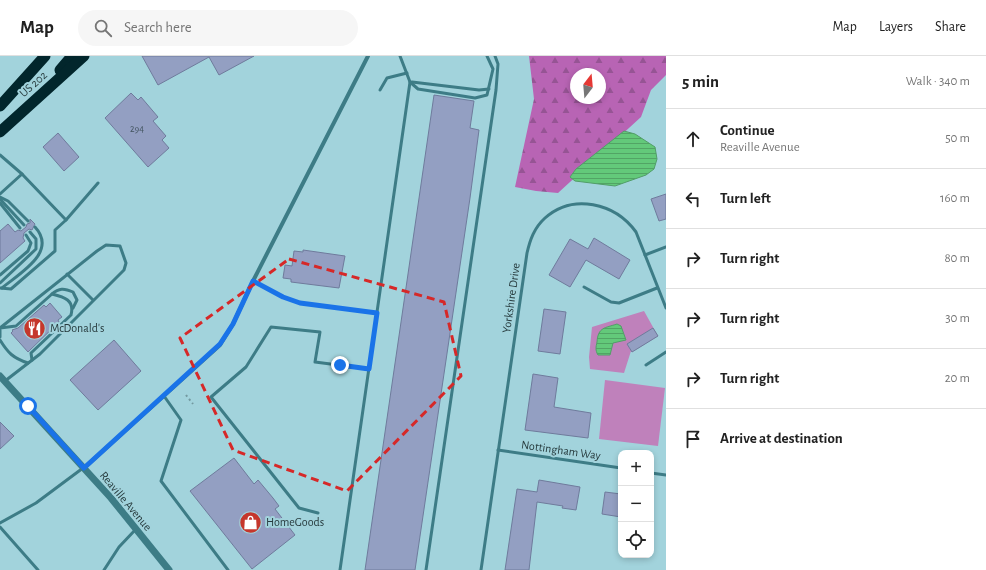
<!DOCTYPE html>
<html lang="en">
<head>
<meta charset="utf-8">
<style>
  body { margin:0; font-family:"Alegreya Sans",sans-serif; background:#f6f6f6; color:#222 }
  .controls { position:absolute; right:12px; bottom:12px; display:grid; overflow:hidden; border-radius:8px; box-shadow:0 2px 6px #0003 }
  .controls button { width:36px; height:36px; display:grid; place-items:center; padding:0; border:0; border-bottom:1px solid #e0e0e0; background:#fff; color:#222; font:20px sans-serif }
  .compass { position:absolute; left:570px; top:12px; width:36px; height:36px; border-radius:50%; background:#fff; box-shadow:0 2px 6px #0003; rotate:16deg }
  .stop { position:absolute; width:12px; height:12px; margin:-9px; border:3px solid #1a73e8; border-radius:50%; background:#fff }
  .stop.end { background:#1a73e8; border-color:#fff; box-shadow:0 1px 4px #0008 }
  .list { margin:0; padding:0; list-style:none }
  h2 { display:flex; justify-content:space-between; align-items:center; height:52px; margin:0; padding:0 16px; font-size:17px }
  h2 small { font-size:13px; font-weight:400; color:#767676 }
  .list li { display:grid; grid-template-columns:26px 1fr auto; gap:12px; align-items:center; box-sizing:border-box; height:60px; padding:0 16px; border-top:1px solid #e0e0e0 }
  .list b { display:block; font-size:15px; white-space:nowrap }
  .list p { margin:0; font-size:13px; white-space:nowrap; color:#767676 }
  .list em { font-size:13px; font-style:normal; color:#767676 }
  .icon { flex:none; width:22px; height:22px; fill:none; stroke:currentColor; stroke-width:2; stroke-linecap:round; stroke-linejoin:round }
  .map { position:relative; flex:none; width:666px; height:514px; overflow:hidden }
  header { display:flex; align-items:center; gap:24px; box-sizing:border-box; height:56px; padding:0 20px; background:#fff; border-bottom:1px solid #e0e0e0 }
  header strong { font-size:19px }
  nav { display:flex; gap:22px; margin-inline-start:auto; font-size:14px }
  .search { width:280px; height:36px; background:#f6f6f6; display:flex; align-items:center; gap:10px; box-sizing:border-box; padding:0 14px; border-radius:22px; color:#767676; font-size:15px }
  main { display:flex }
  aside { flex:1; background:#fff }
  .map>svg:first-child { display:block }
  .green { fill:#bf81bb }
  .forest { fill:url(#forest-firs); fill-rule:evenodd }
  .water { fill:url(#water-rules); stroke:#519e68 }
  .building { fill:#939fc2; stroke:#6f7b9c }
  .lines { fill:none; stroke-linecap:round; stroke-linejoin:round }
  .path { stroke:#7399a0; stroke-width:2; stroke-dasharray:2 3; stroke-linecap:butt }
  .service { stroke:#3d7c86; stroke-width:3 }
  .minor { stroke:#3d7c86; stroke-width:4 }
  .tertiary { stroke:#3d7c86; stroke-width:7 }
  .trunk { stroke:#02262c; stroke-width:11 }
  .route { stroke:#1a73e8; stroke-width:5 }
  .marked { fill:none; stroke:#d62828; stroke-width:3; stroke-dasharray:8 5; stroke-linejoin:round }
  .labels { text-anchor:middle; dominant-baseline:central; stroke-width:4; stroke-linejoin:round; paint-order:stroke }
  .number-label { font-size:10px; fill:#42545f }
  .street-label { font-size:12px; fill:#273b3e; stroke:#a2d3dc }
  .poi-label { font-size:12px; fill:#273b3e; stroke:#a2d3dc; text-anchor:start }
</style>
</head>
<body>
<header>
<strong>Map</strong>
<div class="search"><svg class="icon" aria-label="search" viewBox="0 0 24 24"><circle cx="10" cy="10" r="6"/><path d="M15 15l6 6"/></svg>Search here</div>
<nav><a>Map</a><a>Layers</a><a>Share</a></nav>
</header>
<main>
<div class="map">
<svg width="666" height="514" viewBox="0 0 666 514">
  <defs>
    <pattern id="forest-firs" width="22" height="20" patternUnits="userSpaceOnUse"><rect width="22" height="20" fill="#b864b4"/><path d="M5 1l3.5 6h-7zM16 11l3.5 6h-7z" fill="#965494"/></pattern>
    <pattern id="water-rules" width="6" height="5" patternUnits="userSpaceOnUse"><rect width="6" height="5" fill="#63c97a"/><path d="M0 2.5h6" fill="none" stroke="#52a465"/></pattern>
  </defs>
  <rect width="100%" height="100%" fill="#a2d3dc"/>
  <g class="green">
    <polygon points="644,255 658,280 632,296 631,295 624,317 590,313 589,301 592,271"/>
    <polygon points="605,324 665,332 658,390 599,383"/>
  </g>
  <path class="forest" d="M529 0H666V19L651 34 641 61 558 137 536 135 515 131 534 43ZM576 18H600V42H576Z"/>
  <g class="water">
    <polygon points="624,75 635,78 655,91 657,103 654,113 646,119 615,130 575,125 570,121 576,113"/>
    <path d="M617 268 621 270 626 284 613 287 610 299H598C595 294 596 291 597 286 598 271 605 272 617 268Z"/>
  </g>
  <g class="building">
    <polygon points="142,0 254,0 219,19 209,1 158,29"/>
    <polygon points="131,37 138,44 141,41 158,61 153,65 166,80 162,84 169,92 148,111 105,62"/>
    <polygon points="434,39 474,45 470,72 479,74 470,142 415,514 365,514"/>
    <polygon points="58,77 79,101 64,115 43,91"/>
    <polygon points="666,138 666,163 659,165 651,143"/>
    <polygon points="30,163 35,168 32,174 29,173 24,177 23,182 25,185 0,207 0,175 8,168 15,176 18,174 21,175 26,171 27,168 30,167"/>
    <polygon points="594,182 630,204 619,223 586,204 570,231 549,219 570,183 588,193"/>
    <polygon points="303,194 345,200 339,232 291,226 291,223 283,222 285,209 292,210 294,195 303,196"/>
    <polygon points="50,247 62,261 58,264 59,266 28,296 11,277 13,275 12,274 18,272 44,249 46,251"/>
    <polygon points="544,253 566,256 560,298 538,295"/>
    <polygon points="653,272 658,280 632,296 627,288"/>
    <polygon points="114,284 141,315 98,354 70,324"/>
    <polygon points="533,318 558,322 554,351 591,357 588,382 525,374"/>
    <polygon points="0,366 14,380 0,393"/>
    <polygon points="234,402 254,428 258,424 273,442 279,450 275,453 295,479 252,513 190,435"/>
    <polygon points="539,424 580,431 576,454 562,452 563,450 537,446 529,514 505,514 517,433 537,436"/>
    <polygon points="605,436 621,438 621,461 602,458"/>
  </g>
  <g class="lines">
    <polyline class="path" points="186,339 193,348"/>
    <g class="service">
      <polyline points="410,26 418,33 475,42 487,39 493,13 487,0"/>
      <polyline points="412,26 479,34 489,33"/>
      <polyline points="380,34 387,22 407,17"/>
      <polyline points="0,99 22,118"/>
      <polyline points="0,138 22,118 66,164 98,127"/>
      <polyline points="0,141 8,145 28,165"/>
      <polyline points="0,143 24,169"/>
      <polyline points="0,147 20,172"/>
      <polyline points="645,199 666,191"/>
      <polyline points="67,218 93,244"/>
      <polyline points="0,219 28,195 31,187 26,179"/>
      <polyline points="253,225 283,241 300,247 377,257"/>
      <polyline points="0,227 36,193 36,183 30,176"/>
      <polyline points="584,231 611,246 619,247 657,232"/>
      <polyline points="0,232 11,233 55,195 55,174 66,164"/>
      <path d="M2 232C20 217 58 196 35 171"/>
      <path d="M52 238C59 232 64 232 73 236L77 244 73 252"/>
      <polyline points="0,272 97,195 106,189 120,190 126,207 124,214 40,298 5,325"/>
      <path d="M0 281V272L16 270 52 238C64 241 75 244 71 259L31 297 32 304"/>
      <path d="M0 284C8 297 13 302 28 307"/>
      <polyline points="646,309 666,296"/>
      <polyline points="164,340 181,364 161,425 228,514"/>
      <polyline points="498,394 621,412"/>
      <polyline points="651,417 666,419"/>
      <polyline points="318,457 299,452 211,341 246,311 271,271 320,276 315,306 369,313"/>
      <polyline points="0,467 36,447 83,412"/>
      <polyline points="0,471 38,514"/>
      <polyline points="104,514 119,491 136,473"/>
      <polyline points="340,514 410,26 400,0"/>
      <polyline points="426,514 496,34 498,8 495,0"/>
      <path d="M481 514 527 197C530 184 534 172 545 162 573 137 615 147 636 176L666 252"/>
    </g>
    <polyline class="minor" points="84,412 220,289 233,268 253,225 368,0"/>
    <polyline class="tertiary" points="0,320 111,442 169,514"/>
    <g class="trunk">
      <polyline points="60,14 72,0"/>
      <polyline points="0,50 45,0"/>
      <polyline points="0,76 84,0"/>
    </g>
  </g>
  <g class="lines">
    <polyline class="route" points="28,350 84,412 220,288 233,268 253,225 283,241 300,247 377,257 369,313 340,309"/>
  </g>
  <path class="marked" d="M289 203 444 246 461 320 347 435 233 394 180 282Z"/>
  <defs>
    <symbol id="restaurant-disc" viewBox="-11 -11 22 22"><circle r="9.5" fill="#c5372c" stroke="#a2d3dc"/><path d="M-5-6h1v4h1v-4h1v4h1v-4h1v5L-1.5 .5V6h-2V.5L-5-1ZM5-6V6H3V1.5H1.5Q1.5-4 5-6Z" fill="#fff"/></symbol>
    <symbol id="shop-disc" viewBox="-11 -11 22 22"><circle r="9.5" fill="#c5372c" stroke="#a2d3dc"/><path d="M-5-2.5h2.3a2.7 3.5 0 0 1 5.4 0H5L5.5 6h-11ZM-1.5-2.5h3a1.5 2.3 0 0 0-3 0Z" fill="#fff"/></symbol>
  </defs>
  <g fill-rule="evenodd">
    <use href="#restaurant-disc" x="22" y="260" width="25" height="25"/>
    <use href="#shop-disc" x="238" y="454" width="25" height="25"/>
  </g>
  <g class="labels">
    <g class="number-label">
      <text x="137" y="73">294</text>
    </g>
    <g class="street-label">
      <text transform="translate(33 28) rotate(-42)">US 202</text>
      <text transform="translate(511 242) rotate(-82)">Yorkshire Drive</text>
      <text transform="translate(561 394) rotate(8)">Nottingham Way</text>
      <text transform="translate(126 445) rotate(50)">Reaville Avenue</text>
    </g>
    <g class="poi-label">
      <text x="50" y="272">McDonald's</text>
      <text x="266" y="466">HomeGoods</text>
    </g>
  </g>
</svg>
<div class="controls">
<button>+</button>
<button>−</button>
<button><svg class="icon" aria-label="locate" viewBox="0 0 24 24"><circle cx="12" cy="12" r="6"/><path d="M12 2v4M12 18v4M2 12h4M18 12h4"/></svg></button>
</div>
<svg class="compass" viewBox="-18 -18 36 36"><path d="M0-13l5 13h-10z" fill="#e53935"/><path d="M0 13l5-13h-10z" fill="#767676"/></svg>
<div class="stop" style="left:28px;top:350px"></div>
<div class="stop end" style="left:340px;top:309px"></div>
</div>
<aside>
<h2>5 min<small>Walk · 340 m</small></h2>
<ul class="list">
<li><svg class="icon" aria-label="ahead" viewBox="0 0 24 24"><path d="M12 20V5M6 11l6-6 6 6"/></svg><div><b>Continue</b><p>Reaville Avenue</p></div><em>50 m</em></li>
<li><svg class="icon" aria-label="left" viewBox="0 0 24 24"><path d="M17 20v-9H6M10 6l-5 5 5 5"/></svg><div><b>Turn left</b></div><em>160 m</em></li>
<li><svg class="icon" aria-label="right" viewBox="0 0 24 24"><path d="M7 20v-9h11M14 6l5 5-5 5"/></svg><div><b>Turn right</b></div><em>80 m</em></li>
<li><svg class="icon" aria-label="right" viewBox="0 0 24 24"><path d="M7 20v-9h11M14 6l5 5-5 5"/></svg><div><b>Turn right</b></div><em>30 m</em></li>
<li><svg class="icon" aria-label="right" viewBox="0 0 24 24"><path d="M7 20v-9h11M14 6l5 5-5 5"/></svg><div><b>Turn right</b></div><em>20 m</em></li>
<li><svg class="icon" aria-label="arrive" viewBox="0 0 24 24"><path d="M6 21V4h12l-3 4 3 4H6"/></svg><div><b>Arrive at destination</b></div></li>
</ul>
</aside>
</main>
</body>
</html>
